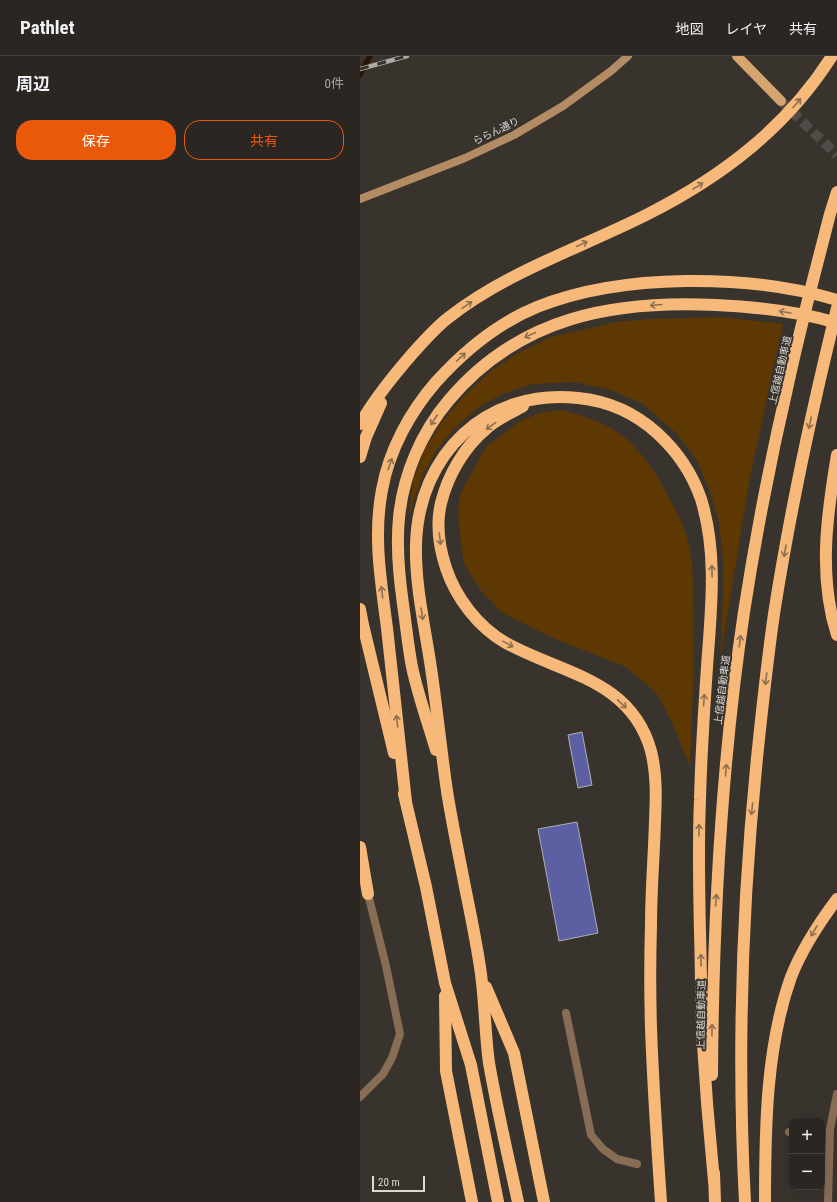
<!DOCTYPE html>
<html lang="ja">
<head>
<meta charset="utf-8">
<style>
  body { margin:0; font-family:"Roboto Condensed","Noto Sans JP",sans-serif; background:#37322f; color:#f1f3f6 }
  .controls { position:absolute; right:12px; bottom:12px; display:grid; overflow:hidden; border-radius:8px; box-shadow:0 4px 16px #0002 }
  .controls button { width:36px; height:36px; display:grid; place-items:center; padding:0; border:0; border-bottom:1px solid #474340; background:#2b2622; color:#f1f3f6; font:20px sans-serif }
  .scale { position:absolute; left:12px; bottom:10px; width:53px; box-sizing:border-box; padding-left:4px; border:2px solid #dcd9d5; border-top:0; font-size:11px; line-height:14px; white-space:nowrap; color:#dcd9d5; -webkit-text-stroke:3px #39332e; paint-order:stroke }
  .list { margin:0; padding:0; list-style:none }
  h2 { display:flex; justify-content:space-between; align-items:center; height:52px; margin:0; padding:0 16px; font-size:17px }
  h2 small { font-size:13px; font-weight:400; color:#a6a5a5 }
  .actions { display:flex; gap:8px; padding:12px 16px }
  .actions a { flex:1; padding:9px 0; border:1px solid #ea580c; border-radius:16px; text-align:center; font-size:14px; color:#ea580c }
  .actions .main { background:#ea580c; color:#fff }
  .map { position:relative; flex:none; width:477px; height:1146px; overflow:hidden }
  header { display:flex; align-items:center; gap:24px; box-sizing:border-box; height:56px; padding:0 20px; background:#2b2622; border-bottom:1px solid #474340 }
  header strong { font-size:19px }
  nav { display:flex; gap:22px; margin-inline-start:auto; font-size:14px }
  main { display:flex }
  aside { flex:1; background:#2b2622 }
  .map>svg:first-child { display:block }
  .green { fill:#5e3803 }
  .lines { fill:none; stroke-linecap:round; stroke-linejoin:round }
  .stream { stroke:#261502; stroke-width:5.5 }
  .building { fill:#5d5fa3; stroke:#adaeb7 }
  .primary-tunnel { stroke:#514c47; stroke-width:10; stroke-dasharray:10 5; stroke-linecap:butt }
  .lane { stroke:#866d54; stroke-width:8 }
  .street { stroke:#866d54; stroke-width:8 }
  .secondary { stroke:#b38c64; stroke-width:8 }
  .primary { stroke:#d6a46f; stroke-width:10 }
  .highway { stroke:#f6b979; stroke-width:12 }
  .rail-casing { stroke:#aeaba6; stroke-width:4.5 }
  .rail { stroke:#39332e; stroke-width:3; stroke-dasharray:9; stroke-linecap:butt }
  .oneway { stroke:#8e6f50 }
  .labels { text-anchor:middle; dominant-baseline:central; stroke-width:4; stroke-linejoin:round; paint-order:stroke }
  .street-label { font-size:10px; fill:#dcd9d5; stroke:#39332e }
</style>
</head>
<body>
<header>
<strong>Pathlet</strong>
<nav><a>地図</a><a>レイヤ</a><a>共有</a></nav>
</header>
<main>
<aside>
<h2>周辺<small>0件</small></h2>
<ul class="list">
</ul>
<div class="actions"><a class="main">保存</a><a>共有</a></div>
</aside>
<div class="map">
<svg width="477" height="1146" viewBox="0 0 477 1146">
  <rect width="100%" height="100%" fill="#39332e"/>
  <g class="green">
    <polygon points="361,261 423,268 390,421 360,603 363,541 363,502 359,466 349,433 336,403 317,378 283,348 251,334 214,326 173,328 142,338 118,352 95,372 78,392 63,418 49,459 53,424 64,395 82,366 106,338 131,315 160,296 191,281 257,266 290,263"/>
    <path d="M202 354C223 360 248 367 265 382 279 393 290 409 299 424 308 440 318 456 324 473 334 497 333 525 333 551 335 604 332 658 330 711L315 674 298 639 283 625 264 610 200 585 168 570 141 556 122 536 104 508 100 481 98 455 100 439 107 425 126 391 160 365 183 356Z"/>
  </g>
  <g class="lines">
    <polyline class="stream" points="0,19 10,0"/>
  </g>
  <g class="building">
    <polygon points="222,676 232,729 218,732 208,679"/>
    <polygon points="217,766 238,877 199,885 178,773"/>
  </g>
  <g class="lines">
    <polyline class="primary-tunnel" points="421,45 477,99"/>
    <g class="lane">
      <polyline points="206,957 231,1079 243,1093 257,1103 277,1108"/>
      <polyline points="0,1041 23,1018 32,1002 40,978 26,910 8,838"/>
      <polyline points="429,1076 432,1076"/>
    </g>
    <polyline class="street" points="468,1146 470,1073 477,1038"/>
    <polyline class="secondary" points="0,143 105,102 154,79 203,50 251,15 268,0"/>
    <polyline class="primary" points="377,0 421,45"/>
    <g class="highway">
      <path d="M163 350C151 357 137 363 127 372 104 391 88 419 81 447 76 468 79 491 86 512 96 542 118 571 146 587 202 618 271 623 291 695 297 719 296 742 295 765 294 800 291 834 291 869 290 903 290 938 291 972 293 1030 297 1088 301 1146"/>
      <path d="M0 368C15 342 33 320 53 297 64 285 75 272 88 262 148 215 221 192 288 158 363 120 427 71 472 0"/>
      <path d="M477 399C467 458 458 520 477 579"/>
      <polyline points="0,401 6,381 21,347"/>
      <polyline points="0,553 3,569 34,697"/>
      <path d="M76 694C68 667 58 639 52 611 48 590 46 569 43 548 39 520 36 491 39 462 43 419 61 377 89 344 159 261 253 244 356 249 397 251 438 255 477 267"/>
      <polyline points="44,738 66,831 85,927 111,1009 138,1146"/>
      <path d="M46 746C40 688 33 630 27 572 21 526 13 480 22 434 29 394 50 356 76 326 104 295 138 267 177 251 262 217 389 218 477 244"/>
      <polyline points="0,791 8,838"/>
      <polyline points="126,931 154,997 184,1146"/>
      <polyline points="85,940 86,1015 112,1146"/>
      <path d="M352 1019C353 864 361 709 384 556 396 478 411 401 429 324 441 268 456 213 470 158L477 136"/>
      <polyline points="354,1117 355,1146"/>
      <path d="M158 1146C148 1100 137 1053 129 1007 125 978 125 948 121 918 117 889 111 860 105 831 99 799 92 767 87 735 81 694 77 653 71 612 65 571 55 530 56 489 58 398 127 332 218 342 248 345 275 357 297 377 318 396 332 417 341 443 358 498 351 554 347 611 344 655 341 699 340 744 338 788 339 832 340 877 341 909 341 942 342 974 345 1025 349 1075 354 1125"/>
      <path d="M385 1146C377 998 382 850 397 702 402 654 407 606 414 558 430 455 452 353 477 252"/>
      <path d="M405 1146C405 1073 406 991 431 921 442 893 459 867 477 843"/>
    </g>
    <defs>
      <polyline id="rail" points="0,13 47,0"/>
    </defs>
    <use href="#rail" class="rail-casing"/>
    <use href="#rail" class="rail"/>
  </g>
  <defs><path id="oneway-shaft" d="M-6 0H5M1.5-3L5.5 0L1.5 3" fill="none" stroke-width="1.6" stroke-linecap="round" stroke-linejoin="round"/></defs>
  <g class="oneway">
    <use href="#oneway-shaft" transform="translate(437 47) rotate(-49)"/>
    <use href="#oneway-shaft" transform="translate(338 130) rotate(-32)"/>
    <use href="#oneway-shaft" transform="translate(222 188) rotate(-25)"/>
    <use href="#oneway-shaft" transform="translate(107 249) rotate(-35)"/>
    <use href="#oneway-shaft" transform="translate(296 249) rotate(175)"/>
    <use href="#oneway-shaft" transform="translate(425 256) rotate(-171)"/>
    <use href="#oneway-shaft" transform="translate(170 279) rotate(155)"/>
    <use href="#oneway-shaft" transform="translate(101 301) rotate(-43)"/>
    <use href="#oneway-shaft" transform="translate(74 364) rotate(123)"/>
    <use href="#oneway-shaft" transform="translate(450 367) rotate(102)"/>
    <use href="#oneway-shaft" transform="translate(131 370) rotate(144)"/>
    <use href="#oneway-shaft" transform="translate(30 408) rotate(-71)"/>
    <use href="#oneway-shaft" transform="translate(80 483) rotate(83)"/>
    <use href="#oneway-shaft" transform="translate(425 495) rotate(100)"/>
    <use href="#oneway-shaft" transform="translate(352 515) rotate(-91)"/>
    <use href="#oneway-shaft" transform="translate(22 536) rotate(-97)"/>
    <use href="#oneway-shaft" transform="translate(62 558) rotate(81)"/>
    <use href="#oneway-shaft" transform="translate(380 585) rotate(-82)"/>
    <use href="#oneway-shaft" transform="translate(148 588) rotate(29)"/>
    <use href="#oneway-shaft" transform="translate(406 623) rotate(97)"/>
    <use href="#oneway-shaft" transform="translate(344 644) rotate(-86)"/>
    <use href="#oneway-shaft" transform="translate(262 648) rotate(44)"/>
    <use href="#oneway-shaft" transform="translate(37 665) rotate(-96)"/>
    <use href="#oneway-shaft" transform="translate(366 714) rotate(-85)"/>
    <use href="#oneway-shaft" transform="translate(392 753) rotate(96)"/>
    <use href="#oneway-shaft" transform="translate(339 774) rotate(-89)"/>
    <use href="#oneway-shaft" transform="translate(356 844) rotate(-86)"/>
    <use href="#oneway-shaft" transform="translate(454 875) rotate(121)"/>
    <use href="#oneway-shaft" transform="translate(341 904) rotate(-91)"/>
    <use href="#oneway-shaft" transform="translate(352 974) rotate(-90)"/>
  </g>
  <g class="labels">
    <g class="street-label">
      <text transform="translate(136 75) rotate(-26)">ららん通り</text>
      <text transform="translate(420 314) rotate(-77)">上信越自動車道</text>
      <text transform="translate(362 634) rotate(-83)">上信越自動車道</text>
      <text transform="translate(341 959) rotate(-89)">上信越自動車道</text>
    </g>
  </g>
</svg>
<div class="controls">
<button>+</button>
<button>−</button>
</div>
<div class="scale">20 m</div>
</div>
</main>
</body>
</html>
